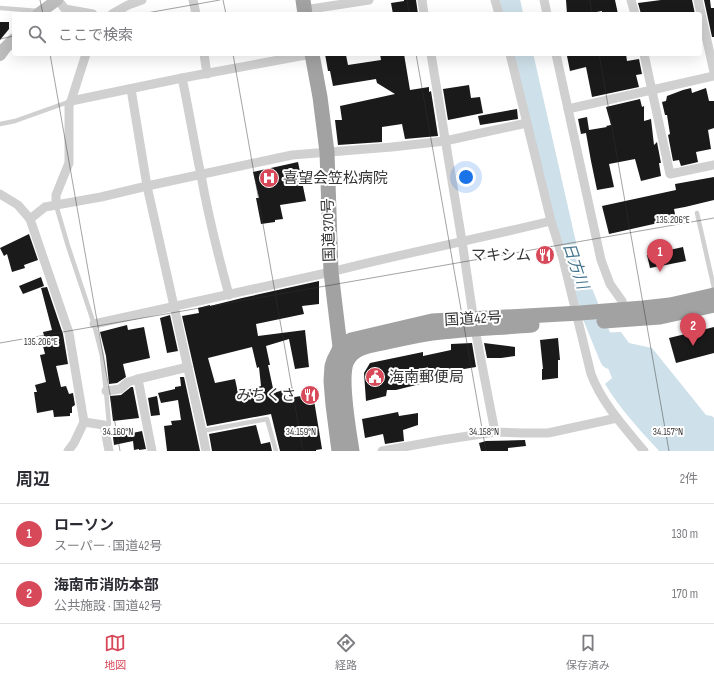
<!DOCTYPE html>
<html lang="ja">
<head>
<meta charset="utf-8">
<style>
  body { margin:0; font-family:"Sofia Sans Condensed","Noto Sans JP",sans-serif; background:#f2f2f3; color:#2b2b33 }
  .you { position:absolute; left:466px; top:177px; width:14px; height:14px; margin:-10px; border:3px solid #fff; border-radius:50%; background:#1a73e8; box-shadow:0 0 0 6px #1a73e833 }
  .badge { display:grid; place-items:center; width:26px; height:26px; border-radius:50%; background:#d74859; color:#fff; font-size:13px; font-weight:700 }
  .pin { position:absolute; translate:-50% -33px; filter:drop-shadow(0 1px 2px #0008) }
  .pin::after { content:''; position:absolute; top:21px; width:14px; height:12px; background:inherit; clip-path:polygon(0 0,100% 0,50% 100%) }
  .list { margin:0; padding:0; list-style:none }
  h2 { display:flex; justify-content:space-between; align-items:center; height:52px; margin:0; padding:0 16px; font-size:17px }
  h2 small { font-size:13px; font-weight:400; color:#7c7c81 }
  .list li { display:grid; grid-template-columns:26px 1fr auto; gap:12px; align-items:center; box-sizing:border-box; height:60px; padding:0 16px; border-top:1px solid #e1e1e2 }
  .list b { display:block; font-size:15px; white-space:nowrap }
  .list p { margin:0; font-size:13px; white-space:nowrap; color:#7c7c81 }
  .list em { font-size:13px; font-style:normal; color:#7c7c81 }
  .icon { flex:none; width:22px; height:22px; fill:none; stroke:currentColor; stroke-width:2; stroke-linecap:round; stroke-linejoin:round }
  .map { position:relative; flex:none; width:714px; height:451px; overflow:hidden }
  .search { position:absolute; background:#fff; box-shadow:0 4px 16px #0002; left:12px; right:12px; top:12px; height:44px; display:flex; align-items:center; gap:10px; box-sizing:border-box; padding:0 14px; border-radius:4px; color:#7c7c81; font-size:15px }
  .sheet { height:172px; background:#fff }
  nav { display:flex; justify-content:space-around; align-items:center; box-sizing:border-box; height:56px; border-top:1px solid #e1e1e2; background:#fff; font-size:11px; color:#7c7c81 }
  nav a { display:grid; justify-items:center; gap:2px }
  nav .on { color:#d74859 }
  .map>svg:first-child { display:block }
  .water { fill:#cee0e9 }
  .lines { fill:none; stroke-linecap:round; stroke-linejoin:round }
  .river { stroke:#cee0e9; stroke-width:20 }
  .building { fill:#1a1a1a; fill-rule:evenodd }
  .service { stroke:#d0d0d0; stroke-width:4.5 }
  .minor { stroke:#d0d0d0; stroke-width:9 }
  .secondary { stroke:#bdbdbd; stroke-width:12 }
  .trunk { stroke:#a2a2a2; stroke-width:15 }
  .ticks { fill:none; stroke:#333; stroke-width:1; stroke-opacity:0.45 }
  .labels { text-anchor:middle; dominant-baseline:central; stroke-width:4; stroke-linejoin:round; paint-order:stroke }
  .poi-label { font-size:15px; fill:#333; stroke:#fff; text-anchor:start }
  .street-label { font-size:15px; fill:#333; stroke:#fff }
  .water-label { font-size:16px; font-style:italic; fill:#46768f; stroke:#fff }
  .ticks-label { font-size:10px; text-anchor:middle; fill:#333; stroke:#fff; stroke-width:4; stroke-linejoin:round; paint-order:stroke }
</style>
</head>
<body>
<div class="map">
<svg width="714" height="451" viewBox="0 0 714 451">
  <rect width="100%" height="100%" fill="#fff"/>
  <path class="water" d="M621 332 629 343 652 348 706 415 712 416 714 418V451H659C640 430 620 409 605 384L612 378 594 333Z"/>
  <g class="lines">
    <g class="river">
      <polyline points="510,0 513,14"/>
      <polyline points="523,54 570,261 610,359"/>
    </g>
  </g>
  <g class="building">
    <polygon points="404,0 416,0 418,14 393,14 391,3 404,1"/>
    <polygon points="566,0 615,0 618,14 602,14 602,11 586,14 567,14"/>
    <polygon points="661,0 692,0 695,14 669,14 668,12 658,14 641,14 638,3"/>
    <polygon points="704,0 710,0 711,8 714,8 714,37 712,37"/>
    <polygon points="0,22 9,22 9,29 0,40"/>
    <polygon points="325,54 342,54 342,56 346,55 348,65 381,60 380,54 404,54 410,90 429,87 429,92 431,91 438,136 405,139 402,124 382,127 382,142 338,145 335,120 342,120 340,106 395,94 377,83 376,79 333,86 330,71 328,71"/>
    <polygon points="569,54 626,54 627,61 639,59 642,74 636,75 639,87 592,97 586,67 570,71 567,56 570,55"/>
    <polygon points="469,85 471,98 480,97 483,113 448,120 443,89"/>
    <polygon points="691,88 692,93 706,88 709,101 714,101 714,128 708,130 711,149 696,152 698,162 681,166 679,160 673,161 668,135 670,134 667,115 665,115 662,102 666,101 667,96 683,90"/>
    <polygon points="640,99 642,107 644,106 644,121 651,119 654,145 657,142 661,163 659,163 661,176 641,181 635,159 609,164 614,187 597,190 591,161 586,133 581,134 578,119 587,117 589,130 607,127 606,126 611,125 606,107"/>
    <polygon points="517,109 518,119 480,125 478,116"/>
    <polygon points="298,162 306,201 280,205 283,219 275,220 275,222 261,224 256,198 259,198 253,172"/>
    <polygon points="714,177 714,200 685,207 674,209 676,219 609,234 602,206 676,190 675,184"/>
    <polygon points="29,234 38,260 24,265 25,268 12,272 7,254 4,256 0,248"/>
    <polygon points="683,247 686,261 650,268 647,255"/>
    <polygon points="41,277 44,286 23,294 19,286"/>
    <path d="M319 281V304L302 306 304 314 256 324 258 336 305 330 309 367 295 369 289 339 266 346 270 365H268L274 393 292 387 295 397 313 394 322 449 316 450V451H280L271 414 207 426 182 316 199 313 198 308 210 305V306L242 298ZM252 347 257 368 259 367 261 386 238 393 235 379 215 383 208 358Z"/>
    <polygon points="47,287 63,334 68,364 56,366 61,387 66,386 69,394 73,393 75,405 72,407 72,413 70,413 70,416 54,417 53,410 37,413 34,392 37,392 35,385 46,382 40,355 45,354 43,346 47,346 43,332 52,330 41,288"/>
    <polygon points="170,315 178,351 167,353 160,318"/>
    <polygon points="127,325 128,330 144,327 150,358 123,364 126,377 117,383 109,384 106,356 100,332"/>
    <polygon points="714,327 714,353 676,363 669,338"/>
    <polygon points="558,338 560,360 558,360 558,378 542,380 542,369 543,369 540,340"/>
    <polygon points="472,343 476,367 452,371 451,370 427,374 428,382 396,390 387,390 386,396 366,401 364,373 370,363 423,352 423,356 451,350 451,344"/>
    <polygon points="484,343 515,347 515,356 501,358 487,358"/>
    <polygon points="180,377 184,377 200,451 167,451 164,426 172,425 171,421 181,420 178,400 161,403 158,393 175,389 175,387 181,386"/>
    <polygon points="131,387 133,387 139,418 113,421 110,396 121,395"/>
    <polygon points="157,396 160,415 151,416 148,398"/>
    <polygon points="398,412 399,416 418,413 418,425 403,430 404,441 385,444 383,434 365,438 362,419"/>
    <polygon points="256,425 261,444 270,442 272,451 212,451 209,434"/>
    <polygon points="142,431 146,449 139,450 139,449 134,450 133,441 114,445 113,437"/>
    <polygon points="525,440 526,446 508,448 508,451 481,451 479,443 486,441"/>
  </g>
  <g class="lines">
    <g class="service">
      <polyline points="0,8 38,11"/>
      <polyline points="0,124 15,121 71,101"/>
      <polyline points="56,205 68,246 94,324 102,356 106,391 109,424 104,425"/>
      <polyline points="697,213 714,288"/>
      <polyline points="202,431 267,419 276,451"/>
    </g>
    <g class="minor">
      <polyline points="58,0 65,9 93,14"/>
      <polyline points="193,0 196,14"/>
      <polyline points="422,0 424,14"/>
      <polyline points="495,0 499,14"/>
      <polyline points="544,0 547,14"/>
      <polyline points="631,0 635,14"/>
      <polyline points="698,0 714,72"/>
      <polyline points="304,10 369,0"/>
      <polyline points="112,14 128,5 142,0"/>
      <polyline points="204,54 207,74"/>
      <polyline points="431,54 462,241 475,329 495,432"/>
      <path d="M510 54 551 221 563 259 591 374C602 403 624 427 644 451"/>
      <polyline points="556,54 601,260 610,284 622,301 625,313"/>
      <polyline points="644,54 670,174 714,165"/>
      <path d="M182 78C189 110 194 143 201 175 208 215 218 255 229 295"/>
      <polyline points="131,89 147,186 202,431 206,451"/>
      <polyline points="71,101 182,78 311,54"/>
      <polyline points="568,109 714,76"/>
      <polyline points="0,194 18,205 30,219"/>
      <polyline points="56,205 56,195 69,163 69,105 71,101 86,54"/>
      <path d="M94 324 331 272C404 253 478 239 551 221"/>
      <polyline points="106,391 120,389 128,382 138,379"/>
      <polyline points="84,422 104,425 109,451"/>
      <polyline points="68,451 74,443 84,422 69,333 30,219 45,207 101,197 147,186 292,155 392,147 445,141 527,123"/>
      <polyline points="152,451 138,379 188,367"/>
      <polyline points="382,451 442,440 495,432 522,433 548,433 617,418"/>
    </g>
    <g class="secondary">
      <polyline points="38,14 57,0"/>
      <polyline points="0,55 5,48 14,39"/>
    </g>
    <g class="trunk">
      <polyline points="303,0 305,14"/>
      <polyline points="312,54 320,97 327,152 331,272 341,355"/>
      <polyline points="604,321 660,317 714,305"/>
      <polyline points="339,451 333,405 331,381 332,366 334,360 340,348 351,340 432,321 580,313 643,308 670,305 714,295"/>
      <path d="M352 451C349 431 339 377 347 361 354 346 374 345 387 342 400 339 413 336 426 334 461 329 497 328 532 325"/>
    </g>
  </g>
  <path class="ticks" d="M40 0 43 14M223 0 226 14M407 0 409 14M590 0 592 14M141 14 220 0M0 39 14 36M50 54 120 451M233 54 303 451M416 54 486 451M599 54 669 451M0 343 714 218"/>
  <defs>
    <symbol id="hospital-disc" viewBox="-11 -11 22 22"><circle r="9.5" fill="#d74859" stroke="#fff"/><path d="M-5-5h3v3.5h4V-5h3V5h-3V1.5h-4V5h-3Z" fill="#fff"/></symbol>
    <symbol id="restaurant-disc" viewBox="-11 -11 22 22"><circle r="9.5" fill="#d74859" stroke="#fff"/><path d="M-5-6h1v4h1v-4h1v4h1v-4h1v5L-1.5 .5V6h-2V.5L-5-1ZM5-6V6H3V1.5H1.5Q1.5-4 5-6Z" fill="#fff"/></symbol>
    <symbol id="civic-disc" viewBox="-11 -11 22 22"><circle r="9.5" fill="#d74859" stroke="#fff"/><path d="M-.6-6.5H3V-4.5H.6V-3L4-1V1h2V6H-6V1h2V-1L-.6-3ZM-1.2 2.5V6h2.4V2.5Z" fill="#fff"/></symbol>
  </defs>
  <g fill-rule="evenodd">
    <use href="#hospital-disc" x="258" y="167" width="22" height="22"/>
    <use href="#restaurant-disc" x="534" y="244" width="22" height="22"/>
    <use href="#civic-disc" x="364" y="366" width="22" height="22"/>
    <use href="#restaurant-disc" x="299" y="384" width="22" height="22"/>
  </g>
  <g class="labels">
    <g class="poi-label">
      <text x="283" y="178">喜望会笠松病院</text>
      <text x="531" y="255" text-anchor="end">マキシム</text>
      <text x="389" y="377">海南郵便局</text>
      <text x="296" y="395" text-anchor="end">みちくさ</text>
    </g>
    <g class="street-label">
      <text transform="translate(329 230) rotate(-92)">国道370号</text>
      <text transform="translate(473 319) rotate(-3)">国道42号</text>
    </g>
    <g class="water-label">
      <text transform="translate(575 266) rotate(71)">日方川</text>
    </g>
  </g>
  <g class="ticks-label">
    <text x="673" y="223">135.206°E</text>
    <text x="41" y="345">135.206°E</text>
    <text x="118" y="435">34.160°N</text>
    <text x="301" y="435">34.159°N</text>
    <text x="484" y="435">34.158°N</text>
    <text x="668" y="435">34.157°N</text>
  </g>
</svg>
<div class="you"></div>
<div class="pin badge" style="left:660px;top:272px">1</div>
<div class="pin badge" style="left:693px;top:346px">2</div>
<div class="search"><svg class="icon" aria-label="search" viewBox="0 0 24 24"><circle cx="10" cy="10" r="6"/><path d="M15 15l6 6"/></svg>ここで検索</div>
</div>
<section class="sheet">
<h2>周辺<small>2件</small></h2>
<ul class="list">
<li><span class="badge">1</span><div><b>ローソン</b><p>スーパー · 国道42号</p></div><em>130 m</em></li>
<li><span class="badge">2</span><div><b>海南市消防本部</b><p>公共施設 · 国道42号</p></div><em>170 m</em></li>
</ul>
</section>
<nav>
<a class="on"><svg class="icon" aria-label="map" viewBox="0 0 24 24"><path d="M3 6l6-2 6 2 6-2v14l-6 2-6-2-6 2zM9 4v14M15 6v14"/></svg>地図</a>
<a><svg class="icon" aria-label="directions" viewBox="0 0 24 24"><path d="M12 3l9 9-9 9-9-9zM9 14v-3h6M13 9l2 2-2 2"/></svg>経路</a>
<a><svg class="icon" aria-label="saved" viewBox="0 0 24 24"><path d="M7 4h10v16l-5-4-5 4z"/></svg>保存済み</a>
</nav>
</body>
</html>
